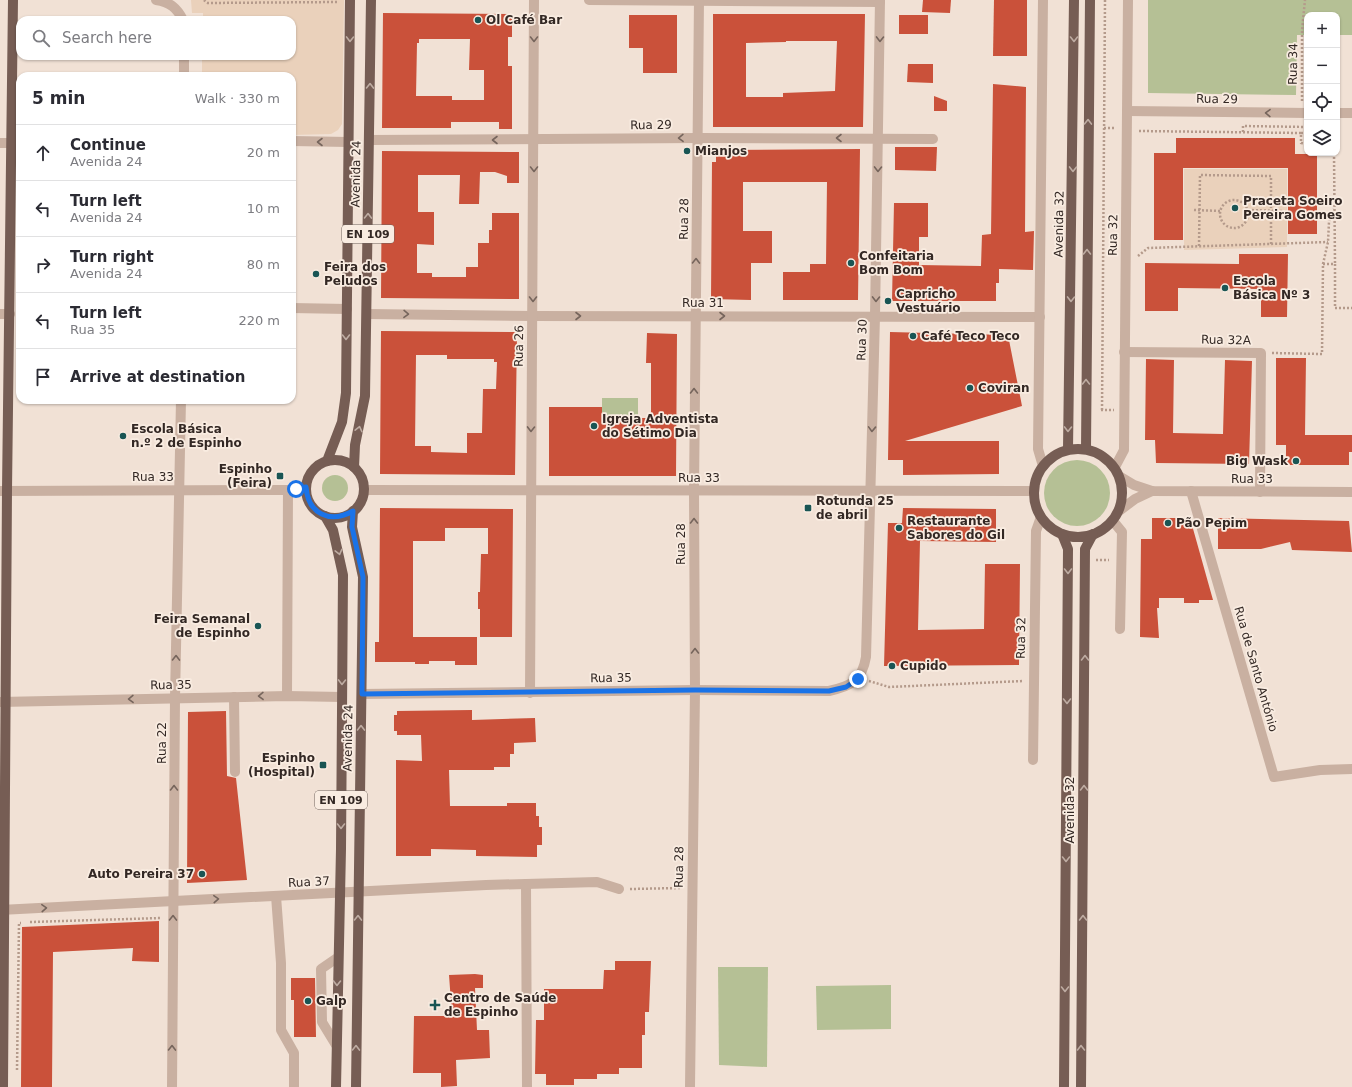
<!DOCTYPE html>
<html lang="en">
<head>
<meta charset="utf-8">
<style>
  body { margin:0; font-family:"DejaVu Sans",sans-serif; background:#f7f7f7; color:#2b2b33 }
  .controls { position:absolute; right:12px; top:12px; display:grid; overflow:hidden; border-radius:8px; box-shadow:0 1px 3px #0004 }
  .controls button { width:36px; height:36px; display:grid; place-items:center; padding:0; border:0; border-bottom:1px solid #e1e1e2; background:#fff; color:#2b2b33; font:20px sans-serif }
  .stop { position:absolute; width:12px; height:12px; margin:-9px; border:3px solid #1a73e8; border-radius:50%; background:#fff }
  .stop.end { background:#1a73e8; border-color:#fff; box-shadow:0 1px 4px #0008 }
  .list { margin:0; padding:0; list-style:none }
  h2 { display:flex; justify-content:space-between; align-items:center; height:52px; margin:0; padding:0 16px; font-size:17px }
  h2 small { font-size:13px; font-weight:400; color:#7c7c81 }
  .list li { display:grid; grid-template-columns:26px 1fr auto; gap:12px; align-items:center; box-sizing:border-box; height:56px; padding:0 16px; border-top:1px solid #e1e1e2 }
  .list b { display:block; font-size:15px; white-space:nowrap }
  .list p { margin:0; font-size:13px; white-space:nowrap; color:#7c7c81 }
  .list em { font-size:13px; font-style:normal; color:#7c7c81 }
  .icon { flex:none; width:22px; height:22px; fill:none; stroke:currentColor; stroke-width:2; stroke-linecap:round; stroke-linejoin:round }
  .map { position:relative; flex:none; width:1352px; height:1087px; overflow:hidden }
  .search { position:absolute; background:#fff; box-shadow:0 1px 3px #0004; left:16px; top:16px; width:280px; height:44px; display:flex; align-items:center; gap:10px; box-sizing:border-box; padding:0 14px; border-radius:12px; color:#7c7c81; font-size:15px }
  .panel { position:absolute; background:#fff; box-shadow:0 1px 3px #0004; left:16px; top:72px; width:280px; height:332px; border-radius:12px }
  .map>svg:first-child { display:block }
  .green { fill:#b5c095 }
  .plaza { fill:#ead1bb }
  .building { fill:#ca513a; fill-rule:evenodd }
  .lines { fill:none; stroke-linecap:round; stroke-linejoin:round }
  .path { stroke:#b49a8b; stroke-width:2.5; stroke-dasharray:2 2; stroke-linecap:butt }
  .minor { stroke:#c9b0a1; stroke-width:10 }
  .major { stroke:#765d54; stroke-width:10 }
  .oneway { stroke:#beaca2 }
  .oneway2 { stroke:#76655c }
  .route { stroke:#1a73e8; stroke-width:5 }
  .poi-dot { fill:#195554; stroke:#f9ece1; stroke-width:1.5 }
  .labels { text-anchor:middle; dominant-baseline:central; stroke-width:3.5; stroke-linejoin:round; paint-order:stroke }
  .shield { fill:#f9ece1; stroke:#6e635d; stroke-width:1 }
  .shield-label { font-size:11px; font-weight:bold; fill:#332824 }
  .poi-label { font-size:12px; font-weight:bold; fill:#332824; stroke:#f9ece1; text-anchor:start }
  .street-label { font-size:12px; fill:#332824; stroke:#f9ece1 }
</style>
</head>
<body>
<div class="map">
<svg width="1352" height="1087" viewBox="0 0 1352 1087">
  <rect width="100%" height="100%" fill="#f1e1d5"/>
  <g class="green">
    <polygon points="1148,0 1352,0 1352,35 1337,35 1337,15 1307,15 1307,35 1297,35 1296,95 1148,93"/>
    <rect x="602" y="398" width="36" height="20"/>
    <circle cx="1077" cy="493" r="33"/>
    <circle cx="335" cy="488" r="13"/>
    <polygon points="718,967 768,967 767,1067 719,1065"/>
    <polygon points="891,985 891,1029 817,1030 816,986"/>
  </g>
  <g class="plaza">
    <polygon points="191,0 344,0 342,124 338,130 331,134 292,135 292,76 202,76 202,56 292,56 292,20 203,20 203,13 192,13"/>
    <polygon points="1184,169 1287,169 1287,247 1184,250"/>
  </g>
  <g class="building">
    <polygon points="923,0 951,0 950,13 922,12"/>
    <polygon points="994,0 1027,0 1027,56 993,56"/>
    <path d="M383 13 512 14V37H508V66H512V129H499V122H451V128H382ZM419 39H470L469 70H484V100H452V96H416L417 43H419Z"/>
    <path d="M713 14H865L863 127H713ZM786 41H837L835 91 783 93V97H746V43L786 42Z"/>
    <polygon points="629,15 677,15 677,73 643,73 643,48 629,48"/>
    <rect x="899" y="15" width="29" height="19"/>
    <polygon points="908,64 933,64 933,83 907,82"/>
    <polygon points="993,84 1026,87 1025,232 1034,231 1033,270 999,269 999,283 996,283 996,301 892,301 894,203 928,203 928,237 919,237 919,265 981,266 982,235 991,234"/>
    <polygon points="934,96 947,101 947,111 934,111"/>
    <polygon points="1176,138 1295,138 1295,154 1317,154 1317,234 1288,234 1288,168 1183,168 1183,240 1154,240 1154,153 1176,153"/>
    <polygon points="895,147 937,147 936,171 895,170"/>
    <polygon points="860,149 858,300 783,300 783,272 810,272 810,264 826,264 827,182 743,182 743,231 772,231 772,263 751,263 751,300 711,299 712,162 716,162 716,150"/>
    <polygon points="382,151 519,152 519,183 507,183 507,176 495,172 480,172 479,204 459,204 460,175 418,175 418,212 434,212 434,245 417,244 417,273 432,273 432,277 466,277 466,267 478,267 478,243 489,243 489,230 492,230 492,213 519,213 519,299 381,298"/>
    <polygon points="1239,254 1288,254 1287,317 1261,317 1261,289 1178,288 1178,311 1145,311 1145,263 1239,264"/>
    <path d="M381 331 517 332 515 475 380 474ZM416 355H447V359H494V362H497L496 389H483L482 433H467V453L431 452V446H415Z"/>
    <polygon points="890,332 1008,335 1022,406 905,441 999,441 999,474 903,475 903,460 888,460"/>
    <polygon points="647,333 677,334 676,476 549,476 549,407 602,407 602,418 651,418 651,363 646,363"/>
    <polygon points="1276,358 1306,358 1305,435 1352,435 1352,452 1349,452 1349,465 1286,465 1286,445 1276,445"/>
    <polygon points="1146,359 1174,360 1173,433 1223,434 1225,360 1252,361 1249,464 1156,463 1155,440 1145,440"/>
    <polygon points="380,508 513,509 512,637 480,637 480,609 478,609 478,592 480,592 481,554 488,554 488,528 445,528 445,541 413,541 413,637 477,637 477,665 455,665 455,661 429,661 429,664 415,664 415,662 375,662 375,642 379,642"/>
    <polygon points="903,508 996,509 996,542 920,541 918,630 984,629 985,564 1020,564 1019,665 884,666 888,523 902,523"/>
    <polygon points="1152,518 1190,518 1213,600 1199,600 1199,603 1184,603 1184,598 1159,598 1159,608 1157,608 1159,638 1140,637 1141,539 1152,539"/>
    <polygon points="1218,518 1349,521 1352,552 1292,550 1290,542 1261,549 1218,549"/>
    <polygon points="472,710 472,720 535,718 536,742 514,743 514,754 510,754 510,767 494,767 494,770 449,770 450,806 507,806 507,803 536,803 536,816 539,816 539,827 542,827 542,845 537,845 537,857 476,856 476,850 431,849 431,856 396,856 396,760 422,761 421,735 397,735 397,731 394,731 394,715 397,715 397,711"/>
    <polygon points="226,711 227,776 236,778 247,880 187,883 188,712"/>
    <polygon points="159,921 159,962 132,961 133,948 53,952 52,1087 21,1087 22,927"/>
    <polygon points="615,961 651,961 649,1012 645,1012 645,1035 642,1035 642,1068 619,1068 619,1074 597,1074 597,1079 574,1079 574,1085 546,1085 546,1074 535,1074 536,1020 544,1020 544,989 603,989 604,970 615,970"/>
    <polygon points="475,974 483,975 483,988 475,988 477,1030 489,1030 490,1058 456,1060 457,1086 441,1087 441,1073 413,1073 414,1016 452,1016 449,975"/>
    <polygon points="291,978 315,978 316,1037 294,1037 294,1000 291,1000"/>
  </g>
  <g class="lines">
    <g class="path">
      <polyline points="204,0 207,3"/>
      <polyline points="207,3 339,2"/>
      <polyline points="1302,101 1302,30 1305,0"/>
      <polyline points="1104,128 1115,128"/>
      <polyline points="1139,131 1301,133 1301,143 1307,144"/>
      <polyline points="1243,132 1243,126 1307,127"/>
      <polyline points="1301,133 1307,133"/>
      <polyline points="1334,153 1335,264"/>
      <circle cx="1234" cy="214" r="14"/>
      <polyline points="1194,210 1220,211"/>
      <polyline points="1248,210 1283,211"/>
      <polyline points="1199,246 1200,175 1271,176 1271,244"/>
      <polyline points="1138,256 1148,248 1328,242"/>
      <polyline points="1323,264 1335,264 1335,308 1352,308"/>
      <polyline points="1272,353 1322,354 1323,264 1328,242 1329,222 1334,209"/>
      <polyline points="1101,410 1114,410"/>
      <polyline points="1102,410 1105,0"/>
      <polyline points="1096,560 1109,560"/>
      <polyline points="869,681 889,687 1023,681"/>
      <polyline points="630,889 681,888"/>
      <polyline points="30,922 161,918"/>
      <polyline points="17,1070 19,923 21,923"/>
    </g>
    <g class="minor">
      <path d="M156 0C170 2 177 8 183 20"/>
      <polyline points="589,0 880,2"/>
      <polyline points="184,76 184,56"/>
      <polyline points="1127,111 1307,113"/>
      <polyline points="1337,113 1352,113"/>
      <polyline points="369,140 699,138 933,139"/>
      <polyline points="292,141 348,142"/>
      <polyline points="0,143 20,143"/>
      <polyline points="292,308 347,309"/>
      <polyline points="0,314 10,314"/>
      <polyline points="367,314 533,316 1040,317"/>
      <polyline points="1124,352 1261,353 1260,492"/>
      <polyline points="1043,466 1038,449 1043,0"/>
      <polyline points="1115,467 1124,450 1128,0"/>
      <polyline points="1119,476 1134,485 1152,491 1352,492"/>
      <polyline points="364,490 1034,491"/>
      <polyline points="0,491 288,490 306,487"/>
      <polyline points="1191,491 1274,777 1320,770 1352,769"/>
      <polyline points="1119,511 1135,499 1152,491"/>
      <polyline points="1113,521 1122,532 1120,629"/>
      <polyline points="530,693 534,0"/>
      <path d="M362 694 695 690 829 691C851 686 862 681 866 657L875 316 880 0"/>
      <polyline points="287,696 288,490"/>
      <polyline points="234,697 235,772"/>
      <polyline points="0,702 287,696 342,697"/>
      <polyline points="1033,760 1036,531 1041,517"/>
      <polyline points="526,884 527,1087"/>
      <polyline points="276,896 281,963 281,1030 294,1053 294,1087"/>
      <polyline points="0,910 486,885 597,882 619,889"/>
      <polyline points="336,1045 322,1022 321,969 337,958"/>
      <polyline points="172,1087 175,698 181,400"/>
      <polyline points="690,1087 695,690 694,491 699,0"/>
    </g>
    <g class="major">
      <circle cx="1078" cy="493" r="44"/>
      <polyline points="1068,449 1074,0"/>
      <polyline points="1086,449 1090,0"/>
      <circle cx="335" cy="489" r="29"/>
      <polyline points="327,461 342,422 346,393 350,0"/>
      <polyline points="354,467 355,445 365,396 371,0"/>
      <polyline points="353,511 352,527 363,577 356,1087"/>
      <polyline points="325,516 333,530 343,575 341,849 336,1087"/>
      <polyline points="1062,534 1068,549 1064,1087"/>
      <polyline points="3,1087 7,490 13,0"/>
      <polyline points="1081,1087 1085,549 1093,534"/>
    </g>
  </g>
  <defs><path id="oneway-chevron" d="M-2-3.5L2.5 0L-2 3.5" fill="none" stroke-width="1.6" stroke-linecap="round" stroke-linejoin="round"/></defs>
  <g class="oneway">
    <use href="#oneway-chevron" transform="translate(350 39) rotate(91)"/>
    <use href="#oneway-chevron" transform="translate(1074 39) rotate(90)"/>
    <use href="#oneway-chevron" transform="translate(370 86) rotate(-89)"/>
    <use href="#oneway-chevron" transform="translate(1088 122) rotate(-89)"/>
    <use href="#oneway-chevron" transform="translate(1073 169) rotate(91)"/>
    <use href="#oneway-chevron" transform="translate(368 216) rotate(-89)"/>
    <use href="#oneway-chevron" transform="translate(1087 252) rotate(-90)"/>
    <use href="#oneway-chevron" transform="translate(1071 299) rotate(91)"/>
    <use href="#oneway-chevron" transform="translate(346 337) rotate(90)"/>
    <use href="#oneway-chevron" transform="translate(1086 382) rotate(-90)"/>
    <use href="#oneway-chevron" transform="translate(359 429) rotate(-77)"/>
    <use href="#oneway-chevron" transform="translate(1068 429) rotate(91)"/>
    <use href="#oneway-chevron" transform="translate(339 552) rotate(76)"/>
    <use href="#oneway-chevron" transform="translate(1068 571) rotate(90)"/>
    <use href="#oneway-chevron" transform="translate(1085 658) rotate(-90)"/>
    <use href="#oneway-chevron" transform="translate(342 682) rotate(91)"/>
    <use href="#oneway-chevron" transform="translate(1067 701) rotate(90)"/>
    <use href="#oneway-chevron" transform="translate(361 728) rotate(-89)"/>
    <use href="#oneway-chevron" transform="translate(1084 788) rotate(-90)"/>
    <use href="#oneway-chevron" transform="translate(341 826) rotate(90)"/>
    <use href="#oneway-chevron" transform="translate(1066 859) rotate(90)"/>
    <use href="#oneway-chevron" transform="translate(358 918) rotate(-89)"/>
    <use href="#oneway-chevron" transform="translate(1083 918) rotate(-90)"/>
    <use href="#oneway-chevron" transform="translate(337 983) rotate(91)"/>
    <use href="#oneway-chevron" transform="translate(1065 989) rotate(90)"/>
    <use href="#oneway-chevron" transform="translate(356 1048) rotate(-89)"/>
    <use href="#oneway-chevron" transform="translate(1081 1048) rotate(-90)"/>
  </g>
  <g class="oneway2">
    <use href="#oneway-chevron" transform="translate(534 39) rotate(90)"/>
    <use href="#oneway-chevron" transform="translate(880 39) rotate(91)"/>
    <use href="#oneway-chevron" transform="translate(1268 113) rotate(-179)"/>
    <use href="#oneway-chevron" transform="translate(681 138) rotate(179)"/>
    <use href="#oneway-chevron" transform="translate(839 138) rotate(-180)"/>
    <use href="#oneway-chevron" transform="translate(495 140) rotate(180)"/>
    <use href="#oneway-chevron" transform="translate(320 142) rotate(-180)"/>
    <use href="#oneway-chevron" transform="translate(534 169) rotate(90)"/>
    <use href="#oneway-chevron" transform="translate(878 169) rotate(91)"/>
    <use href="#oneway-chevron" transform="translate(696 261) rotate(-89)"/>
    <use href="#oneway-chevron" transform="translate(533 299) rotate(90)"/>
    <use href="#oneway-chevron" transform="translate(876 299) rotate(91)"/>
    <use href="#oneway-chevron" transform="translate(406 314) rotate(1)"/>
    <use href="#oneway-chevron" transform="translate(578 316)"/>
    <use href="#oneway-chevron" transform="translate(722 316)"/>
    <use href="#oneway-chevron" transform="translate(694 391) rotate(-90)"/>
    <use href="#oneway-chevron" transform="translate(531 429) rotate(91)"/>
    <use href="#oneway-chevron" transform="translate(872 429) rotate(92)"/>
    <use href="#oneway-chevron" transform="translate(694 521) rotate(-90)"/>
    <use href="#oneway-chevron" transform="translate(695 651) rotate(-90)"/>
    <use href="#oneway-chevron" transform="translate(176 658) rotate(-89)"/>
    <use href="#oneway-chevron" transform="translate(261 696) rotate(179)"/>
    <use href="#oneway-chevron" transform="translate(131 699) rotate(179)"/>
    <use href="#oneway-chevron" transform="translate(174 788) rotate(-90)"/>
    <use href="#oneway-chevron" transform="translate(216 899) rotate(-3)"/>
    <use href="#oneway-chevron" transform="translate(44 908) rotate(-3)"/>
    <use href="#oneway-chevron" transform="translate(173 918) rotate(-89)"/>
    <use href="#oneway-chevron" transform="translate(172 1048) rotate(-89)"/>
  </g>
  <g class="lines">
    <path class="route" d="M296 489 306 487C308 514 330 524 353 511L352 527 363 577 362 694 695 690 829 691 846 687 858 679"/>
  </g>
  <g class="poi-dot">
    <circle cx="478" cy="20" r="4"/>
    <circle cx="687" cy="151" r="4"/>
    <circle cx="1235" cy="208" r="4"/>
    <circle cx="851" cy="263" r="4"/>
    <circle cx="316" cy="274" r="4"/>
    <circle cx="1225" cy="288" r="4"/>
    <circle cx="888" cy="301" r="4"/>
    <circle cx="913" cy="336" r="4"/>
    <circle cx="970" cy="388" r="4"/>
    <circle cx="594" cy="426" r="4"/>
    <circle cx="123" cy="436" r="4"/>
    <circle cx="1296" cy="461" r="4"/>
    <rect x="276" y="472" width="8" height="8" rx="2"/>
    <rect x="804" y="504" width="8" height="8" rx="2"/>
    <circle cx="1168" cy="523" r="4"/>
    <circle cx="899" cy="528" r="4"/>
    <circle cx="258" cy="626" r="4"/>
    <circle cx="892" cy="666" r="4"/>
    <rect x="319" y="761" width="8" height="8" rx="2"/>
    <circle cx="202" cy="874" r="4"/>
    <circle cx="308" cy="1001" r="4"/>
    <path d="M433 999h4v4h4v4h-4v4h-4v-4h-4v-4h4z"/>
  </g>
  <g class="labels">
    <g class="shield">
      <rect x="342" y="225" width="52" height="18" rx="3"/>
      <rect x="315" y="791" width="52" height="18" rx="3"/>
    </g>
    <g class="shield-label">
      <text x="368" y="234">EN 109</text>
      <text x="341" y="800">EN 109</text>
    </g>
    <g class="poi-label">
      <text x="486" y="20">Ol Café Bar</text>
      <text x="695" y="151">Mianjos</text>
      <text x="1243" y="201">Praceta Soeiro<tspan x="1243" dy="14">Pereira Gomes</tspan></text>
      <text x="859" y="256">Confeitaria<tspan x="859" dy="14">Bom Bom</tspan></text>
      <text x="324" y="267">Feira dos<tspan x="324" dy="14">Peludos</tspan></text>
      <text x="1233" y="281">Escola<tspan x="1233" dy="14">Básica Nº 3</tspan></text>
      <text x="896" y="294">Capricho<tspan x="896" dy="14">Vestuário</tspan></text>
      <text x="921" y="336">Café Teco Teco</text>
      <text x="978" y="388">Coviran</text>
      <text x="602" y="419">Igreja Adventista<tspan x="602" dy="14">do Sétimo Dia</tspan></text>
      <text x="131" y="429">Escola Básica<tspan x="131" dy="14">n.º 2 de Espinho</tspan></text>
      <text x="1288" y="461" text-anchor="end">Big Wask</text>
      <text x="272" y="469" text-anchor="end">Espinho<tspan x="272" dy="14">(Feira)</tspan></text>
      <text x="816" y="501">Rotunda 25<tspan x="816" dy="14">de abril</tspan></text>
      <text x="907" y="521">Restaurante<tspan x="907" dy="14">Sabores do Gil</tspan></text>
      <text x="1176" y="523">Pão Pepim</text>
      <text x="250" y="619" text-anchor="end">Feira Semanal<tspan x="250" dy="14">de Espinho</tspan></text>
      <text x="900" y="666">Cupido</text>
      <text x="315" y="758" text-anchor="end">Espinho<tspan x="315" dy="14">(Hospital)</tspan></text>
      <text x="194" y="874" text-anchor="end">Auto Pereira 37</text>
      <text x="444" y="998">Centro de Saúde<tspan x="444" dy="14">de Espinho</tspan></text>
      <text x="316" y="1001">Galp</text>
    </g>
    <g class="street-label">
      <text transform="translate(1293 64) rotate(-89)">Rua 34</text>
      <text transform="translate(1217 99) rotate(1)">Rua 29</text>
      <text transform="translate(651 125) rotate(-1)">Rua 29</text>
      <text transform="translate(356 174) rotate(-89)">Avenida 24</text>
      <text transform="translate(684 219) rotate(-89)">Rua 28</text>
      <text transform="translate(1059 224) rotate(-89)">Avenida 32</text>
      <text transform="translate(1113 235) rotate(-89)">Rua 32</text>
      <text x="703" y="303">Rua 31</text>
      <text transform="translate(862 340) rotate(-88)">Rua 30</text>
      <text transform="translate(1226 340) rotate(1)">Rua 32A</text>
      <text transform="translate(519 346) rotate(-89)">Rua 26</text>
      <text x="153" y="477">Rua 33</text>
      <text x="699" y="478">Rua 33</text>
      <text x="1252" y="479">Rua 33</text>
      <text transform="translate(681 544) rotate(-90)">Rua 28</text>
      <text transform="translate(1021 638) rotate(-89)">Rua 32</text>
      <text transform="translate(1256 669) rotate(74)">Rua de Santo António</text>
      <text transform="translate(611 678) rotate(-1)">Rua 35</text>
      <text transform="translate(171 685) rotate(-1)">Rua 35</text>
      <text transform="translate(348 738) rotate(-89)">Avenida 24</text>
      <text transform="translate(162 743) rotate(-90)">Rua 22</text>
      <text transform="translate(1070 810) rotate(-90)">Avenida 32</text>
      <text transform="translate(679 867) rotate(-89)">Rua 28</text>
      <text transform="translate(309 882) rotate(-3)">Rua 37</text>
    </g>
  </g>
</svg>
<div class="controls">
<button>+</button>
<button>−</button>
<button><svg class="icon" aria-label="locate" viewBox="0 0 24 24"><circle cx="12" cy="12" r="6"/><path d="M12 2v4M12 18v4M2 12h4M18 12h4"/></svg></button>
<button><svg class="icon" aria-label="layers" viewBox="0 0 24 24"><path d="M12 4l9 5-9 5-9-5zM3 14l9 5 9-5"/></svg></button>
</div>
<div class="stop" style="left:296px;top:489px"></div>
<div class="stop end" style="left:858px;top:679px"></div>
<div class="search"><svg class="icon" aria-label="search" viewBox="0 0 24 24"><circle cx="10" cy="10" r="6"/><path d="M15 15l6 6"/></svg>Search here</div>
<section class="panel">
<h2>5 min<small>Walk · 330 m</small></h2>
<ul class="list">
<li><svg class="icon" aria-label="ahead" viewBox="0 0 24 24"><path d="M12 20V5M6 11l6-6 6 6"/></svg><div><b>Continue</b><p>Avenida 24</p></div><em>20 m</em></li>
<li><svg class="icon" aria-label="left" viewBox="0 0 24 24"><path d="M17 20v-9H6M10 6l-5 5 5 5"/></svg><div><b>Turn left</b><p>Avenida 24</p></div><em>10 m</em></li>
<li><svg class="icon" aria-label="right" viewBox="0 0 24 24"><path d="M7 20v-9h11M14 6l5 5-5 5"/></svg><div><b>Turn right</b><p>Avenida 24</p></div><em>80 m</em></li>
<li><svg class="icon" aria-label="left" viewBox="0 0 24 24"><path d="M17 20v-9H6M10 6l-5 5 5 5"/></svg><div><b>Turn left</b><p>Rua 35</p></div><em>220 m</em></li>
<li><svg class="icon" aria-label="arrive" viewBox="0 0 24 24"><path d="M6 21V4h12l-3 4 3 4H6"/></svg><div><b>Arrive at destination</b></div></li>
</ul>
</section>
</div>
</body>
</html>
